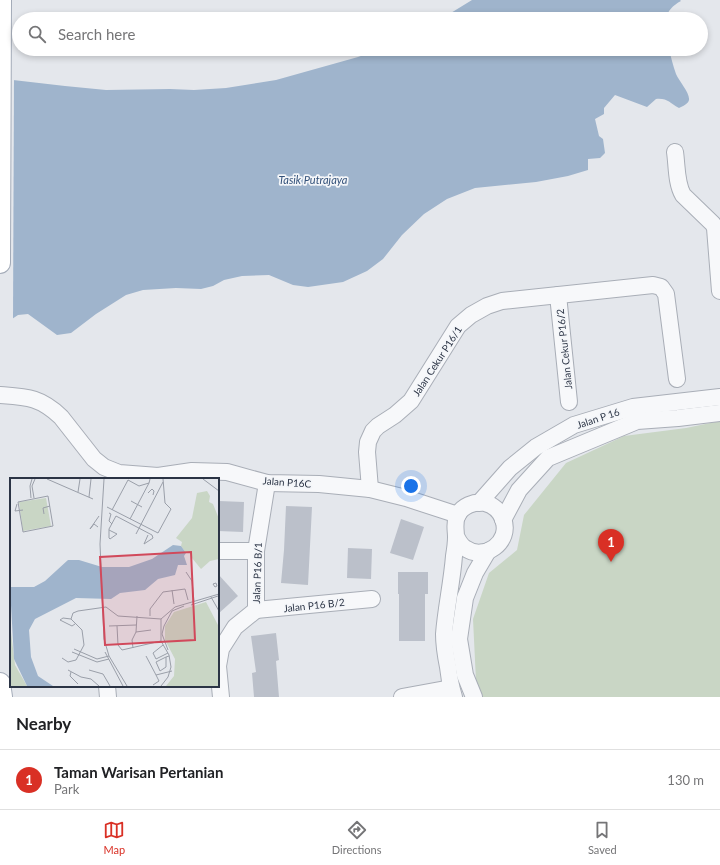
<!DOCTYPE html>
<html lang="en">
<head>
<meta charset="utf-8">
<style>
  body { margin:0; font-family:Lato,sans-serif; background:#f6f6f6; color:#202124 }
  .you { position:absolute; left:411px; top:486px; width:14px; height:14px; margin:-10px; border:3px solid #fff; border-radius:50%; background:#1a73e8; box-shadow:0 0 0 6px #1a73e833 }
  .badge { display:grid; place-items:center; width:26px; height:26px; border-radius:50%; background:#d93025; color:#fff; font-size:13px; font-weight:700 }
  .pin { position:absolute; translate:-50% -33px; filter:drop-shadow(0 1px 2px #0008) }
  .pin::after { content:''; position:absolute; top:21px; width:14px; height:12px; background:inherit; clip-path:polygon(0 0,100% 0,50% 100%) }
  .list { margin:0; padding:0; list-style:none }
  h2 { display:flex; justify-content:space-between; align-items:center; height:52px; margin:0; padding:0 16px; font-size:17px }
  h2 small { font-size:13px; font-weight:400; color:#757577 }
  .list li { display:grid; grid-template-columns:26px 1fr auto; gap:12px; align-items:center; box-sizing:border-box; height:60px; padding:0 16px; border-top:1px solid #e0e0e0 }
  .list b { display:block; font-size:15px; white-space:nowrap }
  .list p { margin:0; font-size:13px; white-space:nowrap; color:#757577 }
  .list em { font-size:13px; font-style:normal; color:#757577 }
  .icon { flex:none; width:22px; height:22px; fill:none; stroke:currentColor; stroke-width:2; stroke-linecap:round; stroke-linejoin:round }
  .map { position:relative; flex:none; width:720px; height:697px; overflow:hidden }
  .search { position:absolute; background:#fff; box-shadow:0 2px 6px #0003; left:12px; right:12px; top:12px; height:44px; display:flex; align-items:center; gap:10px; box-sizing:border-box; padding:0 14px; border-radius:22px; color:#757577; font-size:15px }
  .sheet { height:112px; background:#fff }
  nav { display:flex; justify-content:space-around; align-items:center; box-sizing:border-box; height:56px; border-top:1px solid #e0e0e0; background:#fff; font-size:11px; color:#757577 }
  nav a { display:grid; justify-items:center; gap:2px }
  nav .on { color:#d93025 }
  .map>svg:first-child { display:block }
  .green { fill:#c9d6c5 }
  .water { fill:#9fb4cc }
  .pier { fill:#e4e7ec }
  .building { fill:#bbc0ca }
  .lines { fill:none; stroke-linecap:round; stroke-linejoin:round }
  .minor-casing { stroke:#a9aeb7; stroke-width:18 }
  .major-casing { stroke:#a3abb8; stroke-width:22 }
  .minor { stroke:#f7f8fa; stroke-width:16 }
  .major { stroke:#fff; stroke-width:20 }
  .labels { text-anchor:middle; dominant-baseline:central; stroke-width:3.5; stroke-linejoin:round; paint-order:stroke }
  .street-label { font-size:10px; fill:#2b3445; stroke:#f4f6f9 }
  .water-label { font-size:11px; font-style:italic; fill:#34527a; stroke:#f4f6f9 }
  .inset-road { fill:none; stroke:#9a9fa9; stroke-width:1 }
  .view { fill:#d1495b; fill-opacity:0.15; stroke:#d1495b; stroke-width:2 }
  .inset-edge { fill:none; stroke:#2b3445; stroke-width:2 }
</style>
</head>
<body>
<div class="map">
<svg width="720" height="697" viewBox="0 0 720 697">
  <rect width="100%" height="100%" fill="#e4e7ec"/>
  <polygon class="green" points="720,421 720,697 483,697 476,681 473,619 489,573 517,550 524,515 566,463 624,436 686,428"/>
  <g class="water">
    <path d="M472 0H680L681 1C673 5 668 11 665 19H441Z"/>
    <path d="M380 49H669C671 57 673 66 676 74 679 81 690 93 689 100 688 104 683 106 679 108 669 103 668 98 656 99L647 107 615 95 604 108V114L595 119 599 136 603 139 605 153 600 158 588 159V170L568 176 536 182 475 188 447 199 424 214 402 235 383 259 367 271 343 282 308 287 293 285 269 275 242 276 224 280 213 286 201 289 176 288 143 290 126 295 96 314 71 333 57 335 28 314 18 315 0 327 13 80 65 86 106 90 170 89 194 90 226 88 276 80 358 57Z"/>
  </g>
  <polygon class="pier" points="0,75 14,78 13,321 0,329"/>
  <g class="building">
    <polygon points="219,501 244,502 243,532 218,531"/>
    <polygon points="286,506 312,507 308,585 281,583 284,550"/>
    <polygon points="401,519 424,527 413,560 390,553"/>
    <polygon points="348,548 372,549 371,579 347,578"/>
    <polygon points="398,572 428,572 428,594 425,594 425,641 399,641 399,594 398,594"/>
    <polygon points="218,574 238,596 218,614"/>
    <polygon points="276,633 279,660 276,661 279,697 254,697 252,673 256,672 251,636"/>
  </g>
  <g class="lines">
    <defs>
      <g id="minor">
        <path d="M675 152C677 165 676 183 683 195L713 224 715 228 720 291"/>
        <polyline points="558,295 569,402"/>
        <path d="M0 395C27 397 40 397 61 417L94 459 104 467 119 473 158 476 192 471 227 472 267 483 319 484 370 489 406 498 458 515"/>
        <polyline points="370,489 367,452 368,442 373,431 378,426 395,415 411,401 458,326 471,315 487,306 502,301 653,285 661,287 666,294 677,379"/>
        <polyline points="479,503 510,468 536,447 574,425 633,407 720,397"/>
        <polyline points="503,520 519,490 548,458 637,421 678,418 720,413"/>
        <polyline points="218,551 256,551"/>
        <polyline points="256,610 372,599"/>
        <polyline points="107,686 108,697"/>
        <polyline points="221,697 218,666 221,649 235,627 256,610 256,551 267,483"/>
        <polyline points="402,697 451,688"/>
        <path d="M454 697C451 687 449 678 448 667 446 657 444 645 444 634 446 608 452 582 454 556 455 550 456 543 456 537 456 530 454 524 457 516 462 506 474 501 485 503 493 505 500 511 503 519 512 542 484 562 465 548 460 545 458 540 456 536"/>
        <polyline points="474,697 465,675 459,639 465,598 475,573 488,551"/>
      </g>
      <g id="major">
        <polyline points="0,263 1,0"/>
        <polyline points="0,683 2,697"/>
      </g>
    </defs>
    <use href="#minor" class="minor-casing"/>
    <use href="#major" class="major-casing"/>
    <use href="#minor" class="minor"/>
    <use href="#major" class="major"/>
  </g>
  <g class="labels">
    <g class="street-label">
      <text transform="translate(564 349) rotate(-96)">Jalan Cekur P16/2</text>
      <text transform="translate(437 361) rotate(-57)">Jalan Cekur P16/1</text>
      <text transform="translate(598 418) rotate(-18)">Jalan P 16</text>
      <text transform="translate(287 482) rotate(4)">Jalan P16C</text>
      <text transform="translate(257 573) rotate(-88)">Jalan P16 B/1</text>
      <text transform="translate(314 605) rotate(-6)">Jalan P16 B/2</text>
    </g>
    <g class="water-label">
      <text x="313" y="179">Tasik Putrajaya</text>
    </g>
  </g>
  <g transform="translate(10 478)">
    <rect width="209" height="209" fill="#e4e7ec"/>
    <path d="M197 13 200 18 199 24 203 26 209 41V81L200 83 191 91 182 80 180 74 176 75 171 68 172 64 166 60 182 40 187 15ZM36 20 41 48 13 53 9 24ZM196 124 209 149V208H156L164 198 165 181 155 162V148L164 134ZM0 146 5 187 17 208H0Z" fill="#c9d6c5"/>
    <path d="M163 67 171 68 176 75 174 78 177 87H168L165 97 148 101 135 112 110 115 101 121 66 120 25 141 19 152 21 179 28 198 43 208H17L4 181 0 109H24L35 103 58 82H69L92 89H119L142 81Z" fill="#9fb4cc"/>
    <path class="inset-road" d="M37 1 83 21M94 1 90 66 94 161 99 178 117 208M193 1 209 13M68 14 70 1M138 15 142 11 144 13 143 17M38 18 43 48 13 54 8 24ZM79 19 81 1M21 20 20 8 22 1M24 20 22 8 25 1M121 23 132 29M7 26 5 33 13 32M97 29 148 55 161 31 155 25 153 1M102 32 118 2 129 8 139 5 140 1M99 35 101 36 99 43 102 46M34 36 33 30 40 28M120 41 139 5M88 49 84 46 80 51 89 38M99 52 107 56 100 61 99 60V51L106 38 142 57 143 60 134 66 138 57M126 56 153 4M176 94 182 103 184 124M206 105 207 108 205 109 203 106ZM162 112 164 126M201 119 209 133M181 127 208 118M140 138V131L153 114 175 111 178 122M61 141 53 140 50 142 62 148 65 146M99 148 126 147M107 148 108 167 112 172 151 163M126 154 141 152M153 167 143 175 146 181 158 175M123 170 122 162 126 154 127 138M64 171 87 181 99 178M158 172 152 156 154 148 162 133 174 128M62 174 87 184 99 181M95 174 113 208M136 178 146 197 162 193M156 179V189L150 193 146 184 156 179 159 178M52 180 58 184 66 182 74 167 72 152 61 141 63 135 68 133 96 129 108 138 151 141M58 192 71 199 81 201 89 208M79 192 93 196 100 208M61 194 60 198 68 206M143 207 149 203 146 197M151 208 158 199 161 189 159 177 151 163V141L165 129 209 116"/>
    <path class="view" d="M181 74 185 162 95 167 90 79Z"/>
    <rect width="209" height="209" class="inset-edge"/>
  </g>
</svg>
<div class="you"></div>
<div class="pin badge" style="left:611px;top:562px">1</div>
<div class="search"><svg class="icon" aria-label="search" viewBox="0 0 24 24"><circle cx="10" cy="10" r="6"/><path d="M15 15l6 6"/></svg>Search here</div>
</div>
<section class="sheet">
<h2>Nearby<small></small></h2>
<ul class="list">
<li><span class="badge">1</span><div><b>Taman Warisan Pertanian</b><p>Park</p></div><em>130 m</em></li>
</ul>
</section>
<nav>
<a class="on"><svg class="icon" aria-label="map" viewBox="0 0 24 24"><path d="M3 6l6-2 6 2 6-2v14l-6 2-6-2-6 2zM9 4v14M15 6v14"/></svg>Map</a>
<a><svg class="icon" aria-label="directions" viewBox="0 0 24 24"><path d="M12 3l9 9-9 9-9-9zM9 14v-3h6M13 9l2 2-2 2"/></svg>Directions</a>
<a><svg class="icon" aria-label="saved" viewBox="0 0 24 24"><path d="M7 4h10v16l-5-4-5 4z"/></svg>Saved</a>
</nav>
</body>
</html>
